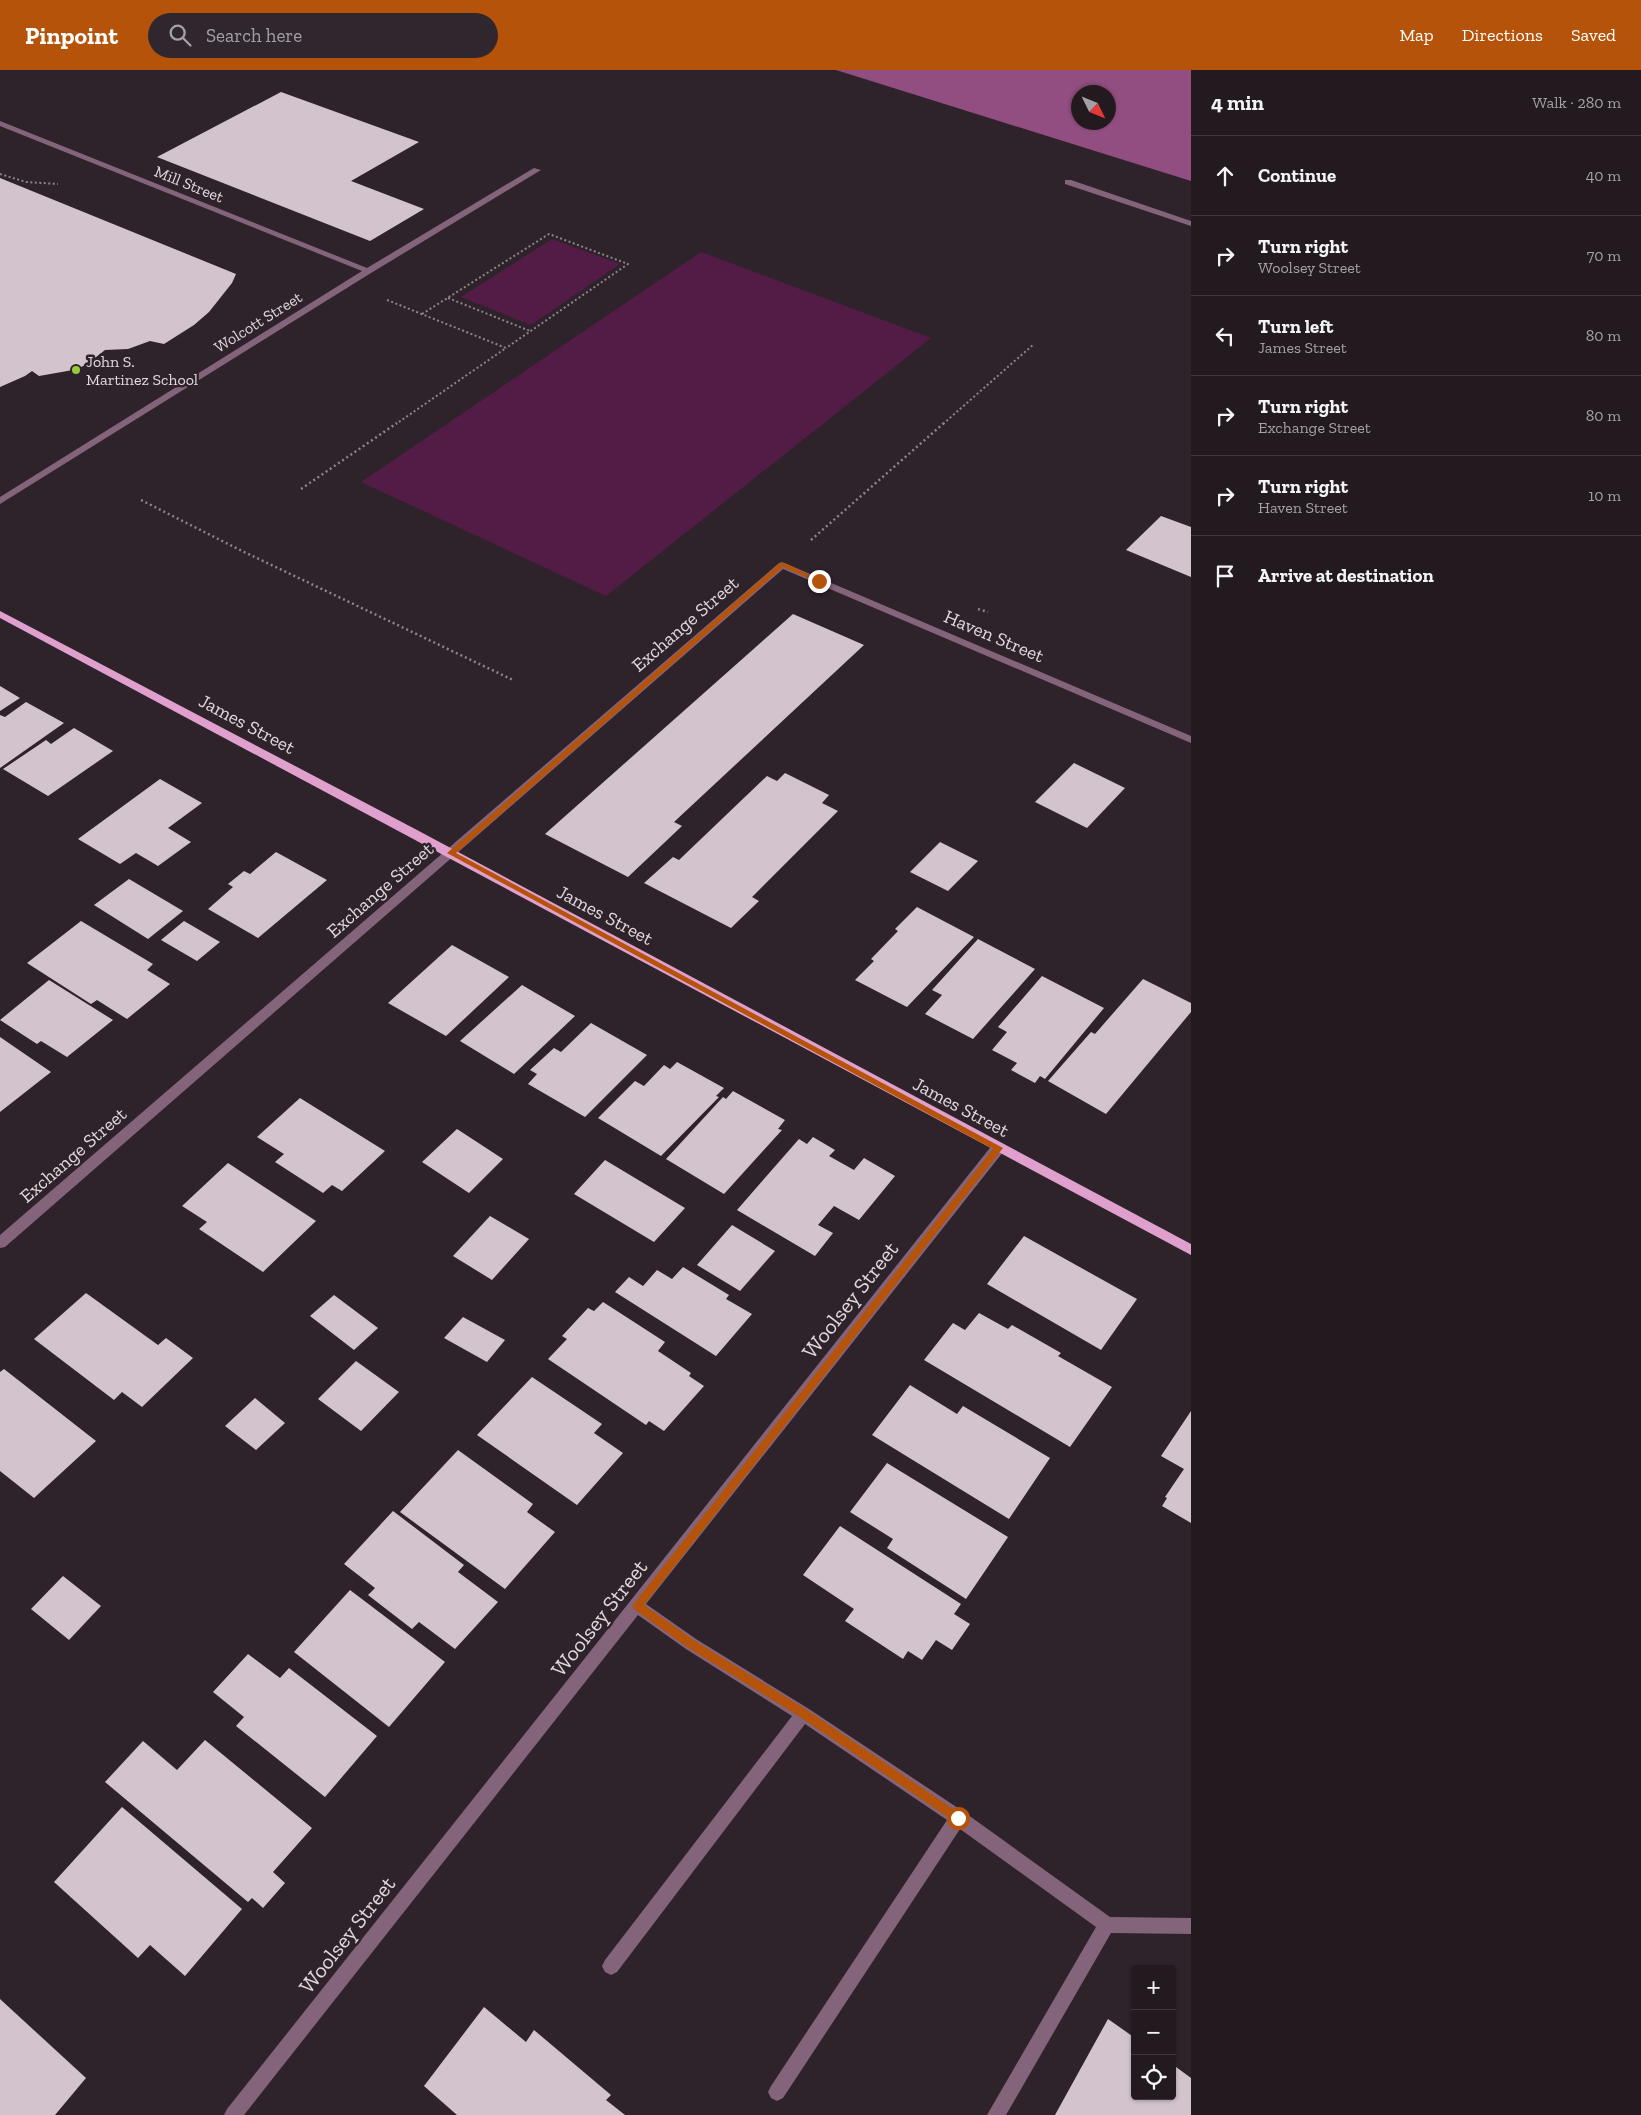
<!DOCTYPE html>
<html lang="en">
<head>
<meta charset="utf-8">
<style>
  body { margin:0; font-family:"Zilla Slab",serif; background:#2f272d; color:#f1f3f6 }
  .controls { position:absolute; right:15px; bottom:15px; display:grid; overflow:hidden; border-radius:5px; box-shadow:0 1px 4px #0004 }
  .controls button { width:45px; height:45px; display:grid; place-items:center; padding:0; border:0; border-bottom:1px solid #40383e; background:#231a20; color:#f1f3f6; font:25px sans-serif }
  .compass { position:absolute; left:1071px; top:15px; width:45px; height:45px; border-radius:50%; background:#231a20; box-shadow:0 1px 4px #0004; rotate:133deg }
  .stop { position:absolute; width:15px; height:15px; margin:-11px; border:4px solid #b45309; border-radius:50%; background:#fff }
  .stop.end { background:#b45309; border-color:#fff; box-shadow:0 1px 5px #0008 }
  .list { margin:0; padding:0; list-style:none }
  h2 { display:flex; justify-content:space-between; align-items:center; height:65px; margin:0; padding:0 20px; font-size:21px }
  h2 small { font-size:16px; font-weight:400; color:#a3a1a5 }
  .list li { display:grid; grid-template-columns:32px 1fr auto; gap:15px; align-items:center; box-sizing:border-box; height:80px; padding:0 20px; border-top:1px solid #40383e }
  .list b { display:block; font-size:19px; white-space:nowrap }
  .list p { margin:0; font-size:16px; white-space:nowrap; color:#a3a1a5 }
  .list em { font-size:16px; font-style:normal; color:#a3a1a5 }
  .icon { flex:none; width:28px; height:28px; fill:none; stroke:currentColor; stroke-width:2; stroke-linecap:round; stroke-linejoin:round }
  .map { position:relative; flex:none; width:1191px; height:2045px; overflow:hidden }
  header { display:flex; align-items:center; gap:30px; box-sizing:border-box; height:70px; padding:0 25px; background:#b45309; color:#fff }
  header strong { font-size:24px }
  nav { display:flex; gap:28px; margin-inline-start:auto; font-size:18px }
  .search { width:350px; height:45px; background:#2f272d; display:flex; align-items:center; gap:12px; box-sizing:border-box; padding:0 18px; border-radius:28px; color:#a3a1a5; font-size:19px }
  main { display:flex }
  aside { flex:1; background:#231a20 }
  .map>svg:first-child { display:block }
  .green { fill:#531c46 }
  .water { fill:#924e80; fill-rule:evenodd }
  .building { fill:#d3c3cd }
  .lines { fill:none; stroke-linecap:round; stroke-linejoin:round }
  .path-far1 { stroke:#8e848a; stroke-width:2; stroke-dasharray:2 2.5; stroke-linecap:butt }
  .path { stroke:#8e848a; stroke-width:2.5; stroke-dasharray:2 3; stroke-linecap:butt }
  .minor { fill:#83647a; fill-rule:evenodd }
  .major { fill:#e0a0cd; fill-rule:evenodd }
  .route { fill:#b45309 }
  .poi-dot { fill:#95cc3a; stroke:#2f232b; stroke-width:2 }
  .labels { text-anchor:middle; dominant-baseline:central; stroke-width:5; stroke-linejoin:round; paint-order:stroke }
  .far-street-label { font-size:16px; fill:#e0d8dd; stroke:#2f232b }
  .far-poi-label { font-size:16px; fill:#e0d8dd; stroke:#2f232b; text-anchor:start }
  .street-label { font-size:19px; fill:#e0d8dd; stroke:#2f232b }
  .near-street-label { font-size:22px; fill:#e0d8dd; stroke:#2f232b }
</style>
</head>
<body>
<header>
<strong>Pinpoint</strong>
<div class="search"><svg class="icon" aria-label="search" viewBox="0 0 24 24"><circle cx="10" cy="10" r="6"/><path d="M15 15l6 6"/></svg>Search here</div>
<nav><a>Map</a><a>Directions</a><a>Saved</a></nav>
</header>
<main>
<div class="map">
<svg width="1191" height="2045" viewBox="0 0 1191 2045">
  <rect width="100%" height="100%" fill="#2f232b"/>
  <g class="green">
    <polygon points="552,169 620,194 531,255 461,227"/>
    <polygon points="701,182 931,268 606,526 361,412"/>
  </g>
  <path class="water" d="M836 0H1191V111ZM1078 22H1108V52H1078Z"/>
  <g class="building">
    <polygon points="281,22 419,72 351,111 424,139 370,171 157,87"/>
    <polygon points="0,108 236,204 232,213 209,242 194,255 164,274 150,271 128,279 105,280 86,295 73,300 39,306 32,301 25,306 0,317"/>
    <polygon points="1161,446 1191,457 1191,507 1126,480"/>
    <polygon points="793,544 864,575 674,752 682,756 628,807 545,764"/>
    <polygon points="0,616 20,628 0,641"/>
    <polygon points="26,632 64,653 0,698 0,645 5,647"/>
    <polygon points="74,658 113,681 48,726 3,699 46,670 51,674"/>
    <polygon points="1074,693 1125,718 1087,758 1035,732"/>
    <polygon points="785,703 829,725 822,733 838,741 752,827 759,831 731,858 644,813 673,787 679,790 767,706 777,711"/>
    <polygon points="160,709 202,733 168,758 191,772 158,796 136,783 120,794 78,769"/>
    <polygon points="940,772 978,791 948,821 910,802"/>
    <polygon points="276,782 327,810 258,868 208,839 233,817 228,814 244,801 250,804"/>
    <polygon points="129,809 183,841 148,869 94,835"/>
    <polygon points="917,837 974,867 907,937 855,910 874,891 871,889 898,861 895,859"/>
    <polygon points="81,851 153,894 147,900 170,914 127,949 97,930 91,934 27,893"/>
    <polygon points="184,851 220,872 197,891 161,870"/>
    <polygon points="978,869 1035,899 973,969 925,944 942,925 932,920"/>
    <polygon points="452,875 509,907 446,966 388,933"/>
    <polygon points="1042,906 1104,938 1045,1009 1040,1006 1035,1013 1011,1000 1017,993 992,980 1007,962 998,957"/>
    <polygon points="1143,909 1191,933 1191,942 1106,1044 1048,1011 1091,962 1095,964"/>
    <polygon points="49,910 113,950 67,987 41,971 37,974 0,950"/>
    <polygon points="522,915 575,946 514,1004 460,971"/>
    <polygon points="591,953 647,985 585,1047 528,1014 537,1004 530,1000 554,978 561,982"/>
    <polygon points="0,967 51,1002 0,1042"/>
    <polygon points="677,992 724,1018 716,1026 719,1027 661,1086 598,1048 635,1011 644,1016 664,995 670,999"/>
    <polygon points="733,1021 785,1050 778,1059 782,1060 724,1124 666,1089 723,1027 726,1029"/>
    <polygon points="300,1028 385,1081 342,1121 332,1115 323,1123 275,1092 284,1084 257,1067"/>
    <polygon points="457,1059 503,1089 469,1123 422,1092"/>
    <polygon points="813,1067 835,1080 829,1086 854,1100 864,1088 895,1106 859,1150 834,1136 818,1155 833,1163 815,1186 737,1140 799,1069 807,1074"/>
    <polygon points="605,1090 685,1138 654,1172 574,1124"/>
    <polygon points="228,1093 316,1151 263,1202 199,1159 207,1152 182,1136"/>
    <polygon points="490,1146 529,1169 492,1210 453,1186"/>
    <polygon points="732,1155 775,1181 740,1221 697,1195"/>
    <polygon points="1024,1166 1137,1229 1101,1280 987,1214"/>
    <polygon points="683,1197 729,1225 726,1229 752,1244 716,1286 615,1222 629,1207 643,1216 657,1200 672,1209"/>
    <polygon points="86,1223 158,1275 166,1268 193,1288 142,1337 122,1322 114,1330 34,1269"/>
    <polygon points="334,1225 378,1258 354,1280 310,1246"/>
    <polygon points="603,1232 665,1272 658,1281 691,1303 689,1306 704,1316 664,1361 649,1351 646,1355 548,1289 567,1269 562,1266 588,1238 594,1241"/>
    <polygon points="979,1243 1008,1259 1012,1255 1061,1283 1058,1286 1112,1317 1070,1377 924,1290 953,1253 965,1260"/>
    <polygon points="463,1247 505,1270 487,1292 444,1268"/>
    <polygon points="356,1291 399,1322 361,1361 318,1329"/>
    <polygon points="4,1299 96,1371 34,1428 0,1401 0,1302"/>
    <polygon points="532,1307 602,1354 594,1363 623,1383 577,1435 477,1365"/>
    <polygon points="910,1315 957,1344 963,1336 1050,1388 1009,1449 872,1365"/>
    <polygon points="255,1328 285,1353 256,1380 225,1356"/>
    <polygon points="1191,1341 1191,1453 1162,1436 1167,1428 1165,1427 1184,1399 1161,1386"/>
    <polygon points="458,1380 533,1434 527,1442 555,1462 505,1519 400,1442"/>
    <polygon points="887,1393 1008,1467 966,1529 887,1478 893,1469 850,1442"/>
    <polygon points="393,1441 464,1495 458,1502 498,1532 455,1579 419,1552 412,1559 368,1525 375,1518 344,1494"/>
    <polygon points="840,1456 961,1534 954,1544 970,1554 952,1580 936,1570 922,1590 908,1581 903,1589 845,1551 854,1539 803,1505"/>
    <polygon points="63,1506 101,1536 69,1570 31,1539"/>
    <polygon points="350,1520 445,1592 389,1657 294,1582"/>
    <polygon points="248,1584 280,1608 289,1598 377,1666 325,1727 236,1656 244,1647 213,1622"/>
    <polygon points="205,1670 312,1758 273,1802 285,1813 263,1838 252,1828 248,1832 105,1712 143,1671 177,1700"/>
    <polygon points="122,1737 242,1839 185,1906 150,1875 138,1888 54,1812"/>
    <polygon points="0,1929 86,2008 55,2045 0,2045"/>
    <polygon points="484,1937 526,1972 534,1960 611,2025 606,2030 625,2045 457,2045 424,2016"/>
    <polygon points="1108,1949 1135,1968 1135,2026 1172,2026 1172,1994 1191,2008 1191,2045 1055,2045"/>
  </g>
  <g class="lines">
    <g class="path-far1">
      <polyline points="0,104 26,112 58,114"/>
      <polyline points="448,228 530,261"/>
      <polyline points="387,230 506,278 396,354"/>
      <polyline points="422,244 549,164 628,194 506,278"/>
      <polyline points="943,354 1034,274"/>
    </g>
    <g class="path">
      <polyline points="301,419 397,353"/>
      <polyline points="141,430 242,481 513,610"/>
      <polyline points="811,470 944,353"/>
      <polyline points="978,539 988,542"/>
    </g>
    <g class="minor">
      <polygon points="0,51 367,198 534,98 541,100 371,203 0,434 0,427 362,201 0,56"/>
      <polygon points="1065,110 1071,110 1191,151 1191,156 1065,114"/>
      <polygon points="782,492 1191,666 1191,673 783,499 5,1177 0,1178 0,1165 779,493"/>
      <polygon points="998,1073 1003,1074 1004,1078 1003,1082 646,1534 696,1569 809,1639 964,1742 1110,1847 1191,1848 1191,1864 1111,1863 1006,2045 987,2045 1096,1857 960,1759 783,2028 777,2031 771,2028 768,2022 771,2016 947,1750 805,1654 617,1902 611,1905 605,1902 602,1896 605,1890 792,1646 686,1579 638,1545 244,2045 224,2045 227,2039 993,1074"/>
    </g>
    <polygon class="major" points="0,541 417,760 1191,1174 1191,1185 0,548"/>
  </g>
  <polygon class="route" points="780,493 785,493 822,511 817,512 783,497 456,783 1003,1078 644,1535 695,1571 807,1640 962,1745 963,1748 962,1752 958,1754 800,1647 687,1577 634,1539 632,1536 993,1079 447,783"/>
  <circle class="poi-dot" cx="76" cy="300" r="5"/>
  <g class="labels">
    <g class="far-street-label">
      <text transform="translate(189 114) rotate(22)">Mill Street</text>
      <text transform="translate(258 252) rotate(-32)">Wolcott Street</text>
    </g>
    <g class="far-poi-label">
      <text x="86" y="291">John S.<tspan x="86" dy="18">Martinez School</tspan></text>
    </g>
    <g class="street-label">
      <text transform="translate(685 554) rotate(-41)">Exchange Street</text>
      <text transform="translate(994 566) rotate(23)">Haven Street</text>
      <text transform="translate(247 654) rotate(28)">James Street</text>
      <text transform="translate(380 820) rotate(-41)">Exchange Street</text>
      <text transform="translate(605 845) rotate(28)">James Street</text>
      <text transform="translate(961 1037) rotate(28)">James Street</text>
      <text transform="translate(73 1085) rotate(-41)">Exchange Street</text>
    </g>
    <g class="near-street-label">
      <text transform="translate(850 1230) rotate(-52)">Woolsey Street</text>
      <text transform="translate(599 1548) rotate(-52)">Woolsey Street</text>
      <text transform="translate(347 1865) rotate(-52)">Woolsey Street</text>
    </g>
  </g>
</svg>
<div class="controls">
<button>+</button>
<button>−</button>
<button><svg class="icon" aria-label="locate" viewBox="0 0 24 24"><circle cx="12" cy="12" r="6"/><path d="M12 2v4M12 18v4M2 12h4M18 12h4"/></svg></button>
</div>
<svg class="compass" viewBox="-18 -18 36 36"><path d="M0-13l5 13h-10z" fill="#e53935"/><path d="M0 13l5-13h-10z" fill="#a3a1a5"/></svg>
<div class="stop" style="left:958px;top:1748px"></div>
<div class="stop end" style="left:819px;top:511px"></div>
</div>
<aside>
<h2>4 min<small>Walk · 280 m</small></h2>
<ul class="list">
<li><svg class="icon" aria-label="ahead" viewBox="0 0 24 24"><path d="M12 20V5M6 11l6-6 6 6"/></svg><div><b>Continue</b></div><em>40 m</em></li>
<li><svg class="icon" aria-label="right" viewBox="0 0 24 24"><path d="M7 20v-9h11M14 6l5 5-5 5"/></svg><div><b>Turn right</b><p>Woolsey Street</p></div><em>70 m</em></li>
<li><svg class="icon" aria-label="left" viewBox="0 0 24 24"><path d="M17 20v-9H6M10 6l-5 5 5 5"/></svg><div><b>Turn left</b><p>James Street</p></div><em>80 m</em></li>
<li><svg class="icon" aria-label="right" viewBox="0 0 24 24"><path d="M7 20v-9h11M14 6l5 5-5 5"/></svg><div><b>Turn right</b><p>Exchange Street</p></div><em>80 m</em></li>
<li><svg class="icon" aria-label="right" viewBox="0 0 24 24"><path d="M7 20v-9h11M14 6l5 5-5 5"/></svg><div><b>Turn right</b><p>Haven Street</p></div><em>10 m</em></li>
<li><svg class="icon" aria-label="arrive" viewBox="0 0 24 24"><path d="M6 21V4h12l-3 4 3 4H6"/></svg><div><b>Arrive at destination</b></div></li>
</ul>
</aside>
</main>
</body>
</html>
